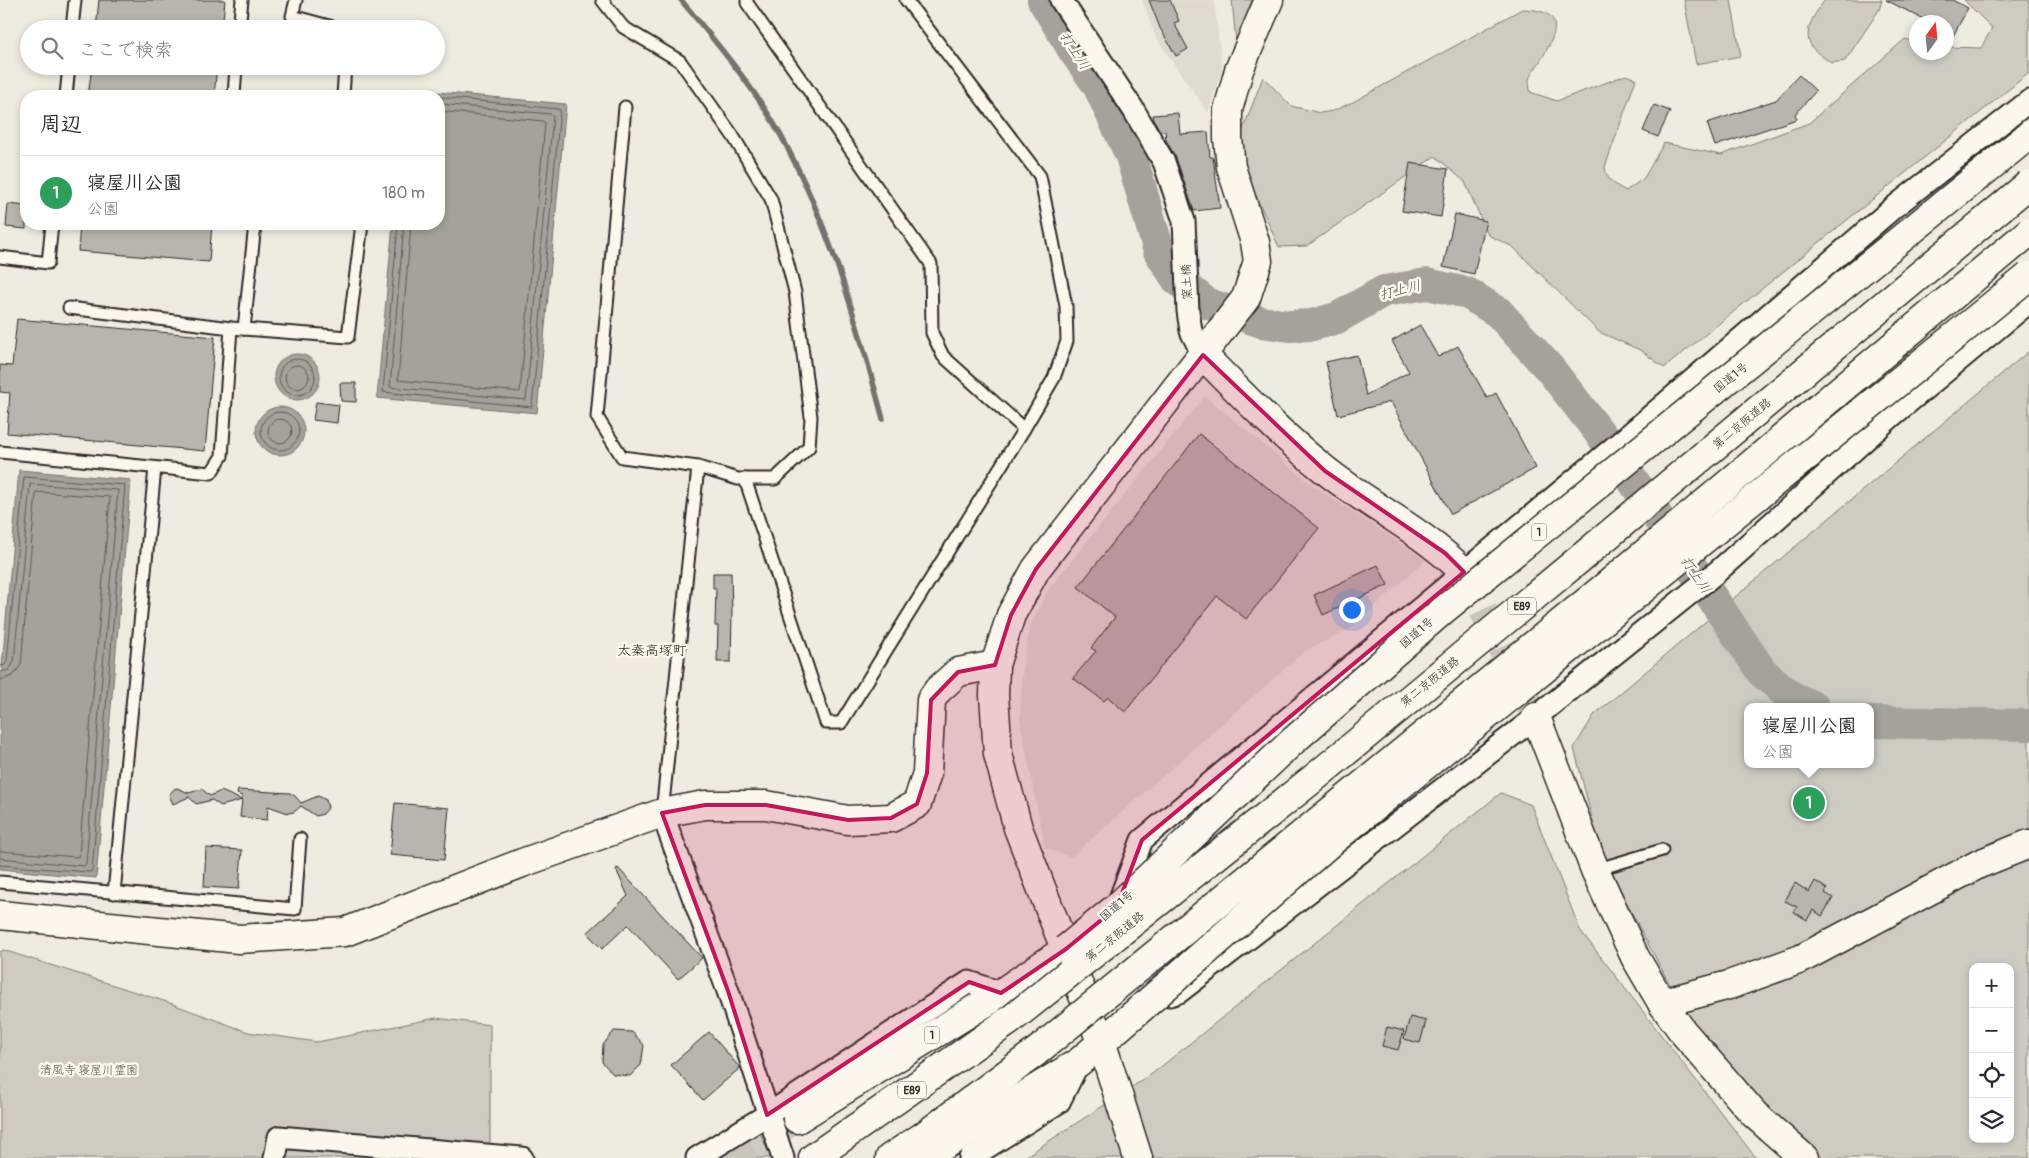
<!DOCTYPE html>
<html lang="ja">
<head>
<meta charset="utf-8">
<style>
  body { margin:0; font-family:Pangolin,"Klee One",sans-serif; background:#f7f7f7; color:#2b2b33 }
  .controls { position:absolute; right:15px; bottom:15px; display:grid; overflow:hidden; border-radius:10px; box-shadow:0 2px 8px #0003 }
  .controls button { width:45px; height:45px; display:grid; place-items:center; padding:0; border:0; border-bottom:1px solid #e1e1e2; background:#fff; color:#2b2b33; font:25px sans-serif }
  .compass { position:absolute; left:1909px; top:15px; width:45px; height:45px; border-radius:50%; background:#fff; box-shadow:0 2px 8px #0003; rotate:15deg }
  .you { position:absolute; left:1351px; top:609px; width:18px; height:18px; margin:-12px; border:4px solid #fff; border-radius:50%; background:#1a73e8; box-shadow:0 0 0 8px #1a73e833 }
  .badge { display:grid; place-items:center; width:32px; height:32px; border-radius:50%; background:#0f766e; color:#fff; font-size:16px; font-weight:700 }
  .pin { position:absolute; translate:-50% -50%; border:2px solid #fff; box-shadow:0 1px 5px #0006 }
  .popup { position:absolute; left:1744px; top:703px; width:130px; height:65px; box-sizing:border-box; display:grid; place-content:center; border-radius:10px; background:#fff; filter:drop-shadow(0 1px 4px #0005); font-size:16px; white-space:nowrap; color:#7c7c81 }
  .popup b { font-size:19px; color:#2b2b33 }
  .popup::after { content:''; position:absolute; left:50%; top:100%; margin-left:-10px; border:10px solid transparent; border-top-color:#fff }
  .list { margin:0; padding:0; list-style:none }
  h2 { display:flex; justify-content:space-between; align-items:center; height:65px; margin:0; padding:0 20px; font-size:21px }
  h2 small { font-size:16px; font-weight:400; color:#7c7c81 }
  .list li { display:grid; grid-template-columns:32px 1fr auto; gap:15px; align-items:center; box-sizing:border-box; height:75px; padding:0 20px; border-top:1px solid #e1e1e2 }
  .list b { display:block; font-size:19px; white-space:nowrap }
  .list p { margin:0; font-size:16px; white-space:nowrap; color:#7c7c81 }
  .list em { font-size:16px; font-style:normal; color:#7c7c81 }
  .icon { flex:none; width:28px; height:28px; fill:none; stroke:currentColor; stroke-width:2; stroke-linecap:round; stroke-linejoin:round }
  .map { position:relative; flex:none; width:2029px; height:1158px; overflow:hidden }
  .search { position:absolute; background:#fff; box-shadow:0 2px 8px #0003; left:20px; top:20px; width:425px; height:55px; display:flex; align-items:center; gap:12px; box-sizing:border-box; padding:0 18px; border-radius:28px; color:#7c7c81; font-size:19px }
  .panel { position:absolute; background:#fff; box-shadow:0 2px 8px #0003; left:20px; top:90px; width:425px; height:140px; border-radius:20px }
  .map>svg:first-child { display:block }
  .built { fill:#dedbd1 }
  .green { fill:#cecbc2; stroke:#7c7b76; fill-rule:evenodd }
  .water { fill:#a4a29a; stroke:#74726e }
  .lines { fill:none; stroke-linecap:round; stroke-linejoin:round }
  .shore { stroke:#5b5b57; stroke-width:1 }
  .stream { stroke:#74726e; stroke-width:5.5 }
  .river { stroke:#a4a29a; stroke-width:32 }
  .building { fill:#b8b5ae; stroke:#2b2b2b }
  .tertiary-tunnel { stroke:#c7c5bc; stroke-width:28; stroke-dasharray:28 14; stroke-linecap:butt }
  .trunk-tunnel { stroke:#c7c5bc; stroke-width:28; stroke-dasharray:28 14; stroke-linecap:butt }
  .service-casing { stroke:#2b2b2b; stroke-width:15 }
  .minor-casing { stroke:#2b2b2b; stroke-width:25 }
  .tertiary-casing { stroke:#2b2b2b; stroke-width:31 }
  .trunk-casing { stroke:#2b2b2b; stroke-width:31 }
  .motorway-casing { stroke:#2b2b2b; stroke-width:31 }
  .service { stroke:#fbf7ec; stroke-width:11 }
  .minor { stroke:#fbf7ec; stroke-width:21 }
  .tertiary { stroke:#fbf7ec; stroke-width:28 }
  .trunk { stroke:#fbf7ec; stroke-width:28 }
  .motorway { stroke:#fbf7ec; stroke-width:28 }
  .trunk-bridge-casing { stroke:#2b2b2b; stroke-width:31; stroke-linecap:butt }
  .motorway-bridge-casing { stroke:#2b2b2b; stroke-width:31; stroke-linecap:butt }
  .trunk-bridge { stroke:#fbf7ec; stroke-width:28 }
  .motorway-bridge { stroke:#fbf7ec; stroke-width:28 }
  .marked { fill:#c2185b; fill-opacity:0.2; stroke:#c2185b; stroke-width:4; stroke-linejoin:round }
  .labels { text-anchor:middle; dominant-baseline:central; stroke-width:5; stroke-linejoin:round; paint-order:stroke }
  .shield { fill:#fbf7ec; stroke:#696865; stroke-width:1 }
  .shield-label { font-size:11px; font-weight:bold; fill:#2b2b2b }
  .street-label { font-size:12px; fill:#2b2b2b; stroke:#fbf7ec }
  .park-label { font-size:12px; fill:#545351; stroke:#fbf7ec }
  .water-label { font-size:14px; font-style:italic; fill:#555552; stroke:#fbf7ec }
  .neighbourhood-label { font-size:14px; fill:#2b2b2b; stroke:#fbf7ec }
</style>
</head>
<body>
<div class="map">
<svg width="2029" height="1158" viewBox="0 0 2029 1158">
  <rect width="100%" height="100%" fill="#eeebe0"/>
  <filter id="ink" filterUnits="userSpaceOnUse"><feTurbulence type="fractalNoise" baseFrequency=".02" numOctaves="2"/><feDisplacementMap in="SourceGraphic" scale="10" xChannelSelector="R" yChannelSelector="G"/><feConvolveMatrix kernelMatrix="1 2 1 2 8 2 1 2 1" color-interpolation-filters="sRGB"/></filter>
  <g filter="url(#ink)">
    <g class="built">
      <polygon points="1142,0 1214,0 1222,68 1208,113 1156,38"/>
      <polygon points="1205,396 1315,487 1426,560 1350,629 1305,651 1071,857 1045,848 1020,721 1023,662 1031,624 1047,591"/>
    </g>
    <g class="green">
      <polygon points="1232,0 1252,0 1236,42"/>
      <polygon points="1684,0 1731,0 1741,56 1696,64"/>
      <path d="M1825 0H1882L1879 10 1845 61 1831 63C1825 58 1816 53 1812 47 1801 32 1816 12 1825 0Z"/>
      <path d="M1964 0H2029V73L1664 368 1642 351 1599 332 1513 247 1488 235 1465 182 1435 156 1307 246 1279 247 1243 167 1242 132 1263 77 1291 106 1320 113 1333 111 1353 102 1522 9C1568 10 1557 34 1539 63 1536 68 1530 74 1529 80 1529 83 1530 88 1530 92L1557 101 1626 75 1636 79 1605 167C1606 180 1615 185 1626 191L1644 178 1664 143 1721 155 1809 123 1905 39 1916 42V52H1946L1947 47 1981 48 1992 28Z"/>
      <path d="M2029 351V1158H1824L1802 1143 1703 1047 1602 857 1574 748 1594 715ZM1748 707H1870V764H1748ZM1973 967H2010V1139H1973Z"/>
      <polygon points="1501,793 1531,805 1580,930 1756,1158 1023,1158 1152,1074"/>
      <polygon points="3,950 167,1002 248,1032 317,1042 436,1018 490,1025 490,1146 486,1158 0,1158 0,952"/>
      <polygon points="758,1128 771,1158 705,1158"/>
    </g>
    <g class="water">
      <polygon points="405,89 566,104 537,413 377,398 393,224 439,224 439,96 405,96"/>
      <circle cx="297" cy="377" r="23"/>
      <circle cx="280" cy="431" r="24"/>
      <polygon points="19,470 131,480 96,878 0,869 0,689"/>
    </g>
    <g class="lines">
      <g class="shore">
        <polyline points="398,224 383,392 532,407 560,110 558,109 439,97"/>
        <polyline points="404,224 390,387 526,400 553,116 551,114 439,104"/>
        <polyline points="411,224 398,380 520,392 545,123 543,121 439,111"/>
        <circle cx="297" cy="377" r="18"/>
        <circle cx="297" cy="377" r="12"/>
        <circle cx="280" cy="431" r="19"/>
        <circle cx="280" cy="431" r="12"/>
        <polyline points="0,666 5,665 7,661 24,477 125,485 92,871 89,872 0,865"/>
        <polyline points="0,672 9,670 14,662 30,484 118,490 86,864 84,866 0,858"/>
        <polyline points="0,680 13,676 21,665 36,492 110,497 79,856 77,857 0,851"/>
      </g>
      <path class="stream" d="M681 0C719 46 760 94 787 147 832 233 858 326 883 419"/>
      <g class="river">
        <polyline points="1043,0 1074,51 1098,85 1131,156 1159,251 1177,279 1206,303 1261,322 1289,326 1312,325 1337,318 1384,291 1427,284 1467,293 1498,312 1550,369 1609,445 1762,672 1790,696 1814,707"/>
        <polyline points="1870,722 2029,725"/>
      </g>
    </g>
    <g class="building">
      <polygon points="99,0 225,0 222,29 96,29"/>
      <polygon points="1149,0 1170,0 1179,21 1174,23 1188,49 1176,56 1160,28"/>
      <polygon points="1886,0 1952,0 1968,8 1946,49 1946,22 1929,22"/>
      <polygon points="92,66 217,66 214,96 88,96"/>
      <polygon points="1799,75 1816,91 1795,114 1797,119 1715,146 1707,123 1776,100"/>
      <polygon points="1654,105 1670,111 1658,137 1643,131"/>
      <polygon points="1178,113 1180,134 1208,132 1210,157 1213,157 1220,208 1194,211 1176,158 1166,140 1165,131 1160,131 1154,120 1153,115"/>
      <polygon points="1410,163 1448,169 1441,217 1402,211"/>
      <polygon points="8,204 26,206 26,229 6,227"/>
      <polygon points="1455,214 1486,221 1474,274 1443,267"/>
      <polygon points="80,224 212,224 209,262 78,251"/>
      <polygon points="17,319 215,337 205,451 7,433 10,393 0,392 0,365 12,366"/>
      <polygon points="1420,325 1438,357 1458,346 1487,398 1496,393 1536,468 1451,514 1391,402 1338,415 1326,362 1357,355 1366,395 1409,372 1392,341"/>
      <polygon points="340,383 356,383 356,402 341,401"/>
      <polygon points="316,402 339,405 337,423 313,420"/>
      <polygon points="1199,434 1319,528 1246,619 1217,596 1125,712 1108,697 1104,701 1073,678 1096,651 1091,648 1115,617 1078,587"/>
      <polygon points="1378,565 1388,585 1323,615 1314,595"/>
      <polygon points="713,573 731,573 732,613 731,662 717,662 718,626 715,626 716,588 713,588"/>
      <polygon points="177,788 189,793 202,789 210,796 221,791 242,800 242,796 237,794 238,790 290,793 295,796 301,803 318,796 326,800 328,808 323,814 316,816 301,806 294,812 288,813 268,806 267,820 240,817 242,800 221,806 212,800 196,804 189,797 173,804 169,795 174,789"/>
      <polygon points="395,803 449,808 444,860 390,855"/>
      <polygon points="206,848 242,850 239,889 204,887"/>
      <polygon points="618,868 702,958 678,979 628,925 602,949 587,933 628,896 616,869"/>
      <polygon points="1815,881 1827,889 1825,893 1833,898 1822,916 1813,910 1807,920 1794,912 1797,907 1785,901 1795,883 1809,892"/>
      <polygon points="1410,1017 1426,1021 1420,1043 1404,1039"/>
      <polygon points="1387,1027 1404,1031 1398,1050 1382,1046"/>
      <polygon points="614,1031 632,1032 644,1045 641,1065 630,1076 613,1074 602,1062 603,1045"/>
      <polygon points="709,1032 740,1068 703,1100 671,1065"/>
    </g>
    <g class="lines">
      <polyline class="tertiary-tunnel" points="1464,572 1536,717"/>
      <polyline class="trunk-tunnel" points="727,1158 797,1119"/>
      <defs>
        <g id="service">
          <polyline points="296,0 292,16 340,29"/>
          <polyline points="602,0 623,27 680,61 733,136 771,199 795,292 811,417 809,447 775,479 738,479 698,467 622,457 597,417 625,107"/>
          <polyline points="747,0 747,3 931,264 932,333 943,356 1024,429"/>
          <polyline points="72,29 75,0"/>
          <polyline points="239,29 242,0"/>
          <polyline points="66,96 69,66"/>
          <polyline points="234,96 236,66"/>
          <polyline points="343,96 345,66"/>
          <polyline points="0,257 48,263 52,224"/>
          <polyline points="69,308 231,328 348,337 362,224"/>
          <polyline points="244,329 255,224"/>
          <polyline points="0,452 211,473 222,456 231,328"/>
          <polyline points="745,479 826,723 841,723 1024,429 1054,378 1067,341 1066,306 1040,176 906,0"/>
          <polyline points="662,813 698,467"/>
          <polyline points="1595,870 1662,850"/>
          <polyline points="0,882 295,909 300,839"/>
          <polyline points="114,893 155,468"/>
        </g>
        <g id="minor">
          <polyline points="1061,0 1133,109 1164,162 1184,221 1188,311 1191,331 1203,355"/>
          <polyline points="662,813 728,991 783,1158"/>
          <polyline points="1118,904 1142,840 1625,438 1893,208 2029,101"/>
          <polyline points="1170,995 1179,992 1536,717 1718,571 1892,416 2029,302"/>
          <polyline points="275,1158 279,1137 522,1158"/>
          <polyline points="697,1158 767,1115 969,982 1001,993"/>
          <polyline points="970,1158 1059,1102 1079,1062"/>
        </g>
        <g id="tertiary">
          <path d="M1203 355C1242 395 1282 436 1325 470 1370 506 1423 531 1464 572"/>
          <polyline points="1536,717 1595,870 1635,957 1662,1003 1683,1032 1754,1114 1804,1158"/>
          <polyline points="0,915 239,939 345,932 522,863 662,813 705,805 766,805 848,820 891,818 917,804 927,773 931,700 938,690 958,672 995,665"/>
          <polyline points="1662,1003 1729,985 1801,959 1979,864 2029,844"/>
          <polyline points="1138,1158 1102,1044 1018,828 998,754 994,695 995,665 1011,615 1036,569 1246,298 1258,261 1255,242 1231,167 1228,138 1228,110 1239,70 1269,0"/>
        </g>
        <g id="trunk">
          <polyline points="797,1119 1001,993 1066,949"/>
          <polyline points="924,1158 1079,1062 1147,1003"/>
        </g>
        <g id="motorway">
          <polyline points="813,1158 1009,1021"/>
          <polyline points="890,1158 925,1135 1036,1052"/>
        </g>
      </defs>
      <use href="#service" class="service-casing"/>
      <use href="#minor" class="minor-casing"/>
      <use href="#tertiary" class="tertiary-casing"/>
      <use href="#trunk" class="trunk-casing"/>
      <use href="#motorway" class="motorway-casing"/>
      <use href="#service" class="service"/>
      <use href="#minor" class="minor"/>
      <use href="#tertiary" class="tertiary"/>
      <use href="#trunk" class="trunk"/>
      <use href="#motorway" class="motorway"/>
      <defs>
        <g id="trunk-bridge">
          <polyline points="1066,949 1117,907 1294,740 1442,611 2029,135"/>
          <polyline points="1147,1003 1332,841 2029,276"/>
        </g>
        <g id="motorway-bridge">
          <polyline points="1009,1021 1314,778 1582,557 2029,184"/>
          <polyline points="1036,1052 1607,585 2029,232"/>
        </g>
      </defs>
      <use href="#trunk-bridge" class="trunk-bridge-casing"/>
      <use href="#motorway-bridge" class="motorway-bridge-casing"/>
      <use href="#trunk-bridge" class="trunk-bridge"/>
      <use href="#motorway-bridge" class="motorway-bridge"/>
    </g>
  </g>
  <path class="marked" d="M1203 355 1325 471 1445 553 1464 572 1142 840 1117 907 1066 949 1001 993 969 982 767 1115 728 991 662 813 705 805H766L848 820 891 818 917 804 927 773 931 700 958 672 995 665 1011 615 1036 569Z"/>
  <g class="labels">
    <g class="shield">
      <rect x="1531.5" y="523.5" width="15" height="17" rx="4"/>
      <rect x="1508" y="597.5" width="28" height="17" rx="4"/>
      <rect x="924.5" y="1026.5" width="15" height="17" rx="4"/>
      <rect x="898" y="1081.5" width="28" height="17" rx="4"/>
    </g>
    <g class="shield-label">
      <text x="1539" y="532">1</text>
      <text x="1522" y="606">E89</text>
      <text x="932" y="1035">1</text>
      <text x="912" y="1090">E89</text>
    </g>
    <g class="street-label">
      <text transform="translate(1187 282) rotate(-93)">窯土橋</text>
      <text transform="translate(1731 378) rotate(-39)">国道1号</text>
      <text transform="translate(1742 424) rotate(-40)">第二京阪道路</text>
      <text transform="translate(1417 633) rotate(-41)">国道1号</text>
      <text transform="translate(1430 682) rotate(-39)">第二京阪道路</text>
      <text transform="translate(1117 906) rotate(-41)">国道1号</text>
      <text transform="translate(1115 937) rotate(-39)">第二京阪道路</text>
    </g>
    <g class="park-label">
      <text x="89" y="1070">清風寺 寝屋川霊園</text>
    </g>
    <g class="water-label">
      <text transform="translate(1075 51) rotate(57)">打上川</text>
      <text transform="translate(1400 290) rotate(-14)">打上川</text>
      <text transform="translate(1696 575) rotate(56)">打上川</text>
    </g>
    <g class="neighbourhood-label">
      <text x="652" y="650">太秦高塚町</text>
    </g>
  </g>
</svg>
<div class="controls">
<button>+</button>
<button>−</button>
<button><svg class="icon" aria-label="locate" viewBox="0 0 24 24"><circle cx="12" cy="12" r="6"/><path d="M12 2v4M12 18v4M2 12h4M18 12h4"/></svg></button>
<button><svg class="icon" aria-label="layers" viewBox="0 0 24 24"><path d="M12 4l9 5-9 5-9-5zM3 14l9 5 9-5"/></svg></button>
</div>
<svg class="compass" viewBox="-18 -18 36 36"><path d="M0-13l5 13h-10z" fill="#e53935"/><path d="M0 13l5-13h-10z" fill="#7c7c81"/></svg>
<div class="you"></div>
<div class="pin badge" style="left:1809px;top:803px;background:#2e9e5b">1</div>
<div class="popup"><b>寝屋川公園</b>公園</div>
<div class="search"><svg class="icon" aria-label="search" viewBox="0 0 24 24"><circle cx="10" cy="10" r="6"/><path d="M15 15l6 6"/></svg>ここで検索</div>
<section class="panel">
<h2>周辺<small></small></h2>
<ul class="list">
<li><span class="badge" style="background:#2e9e5b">1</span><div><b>寝屋川公園</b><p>公園</p></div><em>180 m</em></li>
</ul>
</section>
</div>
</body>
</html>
